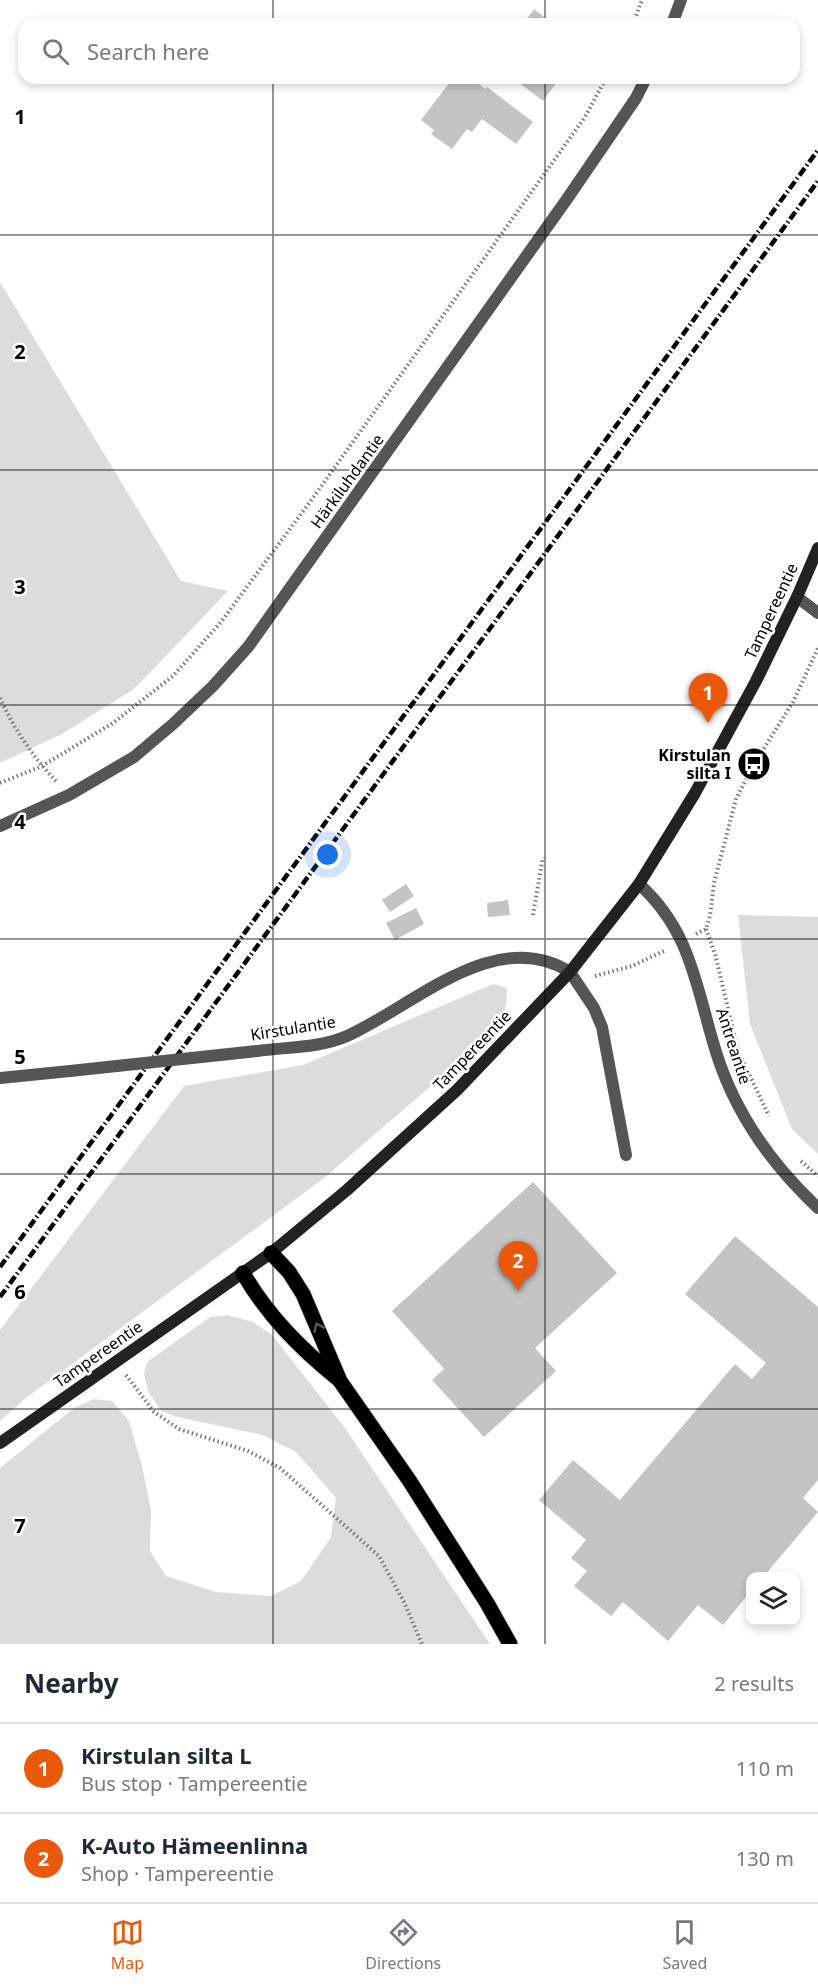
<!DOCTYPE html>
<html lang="en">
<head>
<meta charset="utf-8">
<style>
  body { margin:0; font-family:"Noto Sans",sans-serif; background:#f2f2f3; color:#1f2937 }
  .controls { position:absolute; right:18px; bottom:18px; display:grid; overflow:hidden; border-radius:12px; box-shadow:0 3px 9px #0003 }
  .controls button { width:54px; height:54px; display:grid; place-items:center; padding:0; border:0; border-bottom:2px solid #e0e1e3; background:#fff; color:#1f2937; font:30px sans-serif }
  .you { position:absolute; left:328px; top:855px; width:21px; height:21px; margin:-15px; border:4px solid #fff; border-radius:50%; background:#1a73e8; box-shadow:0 0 0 9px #1a73e833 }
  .badge { display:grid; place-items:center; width:39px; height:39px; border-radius:50%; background:#ea580c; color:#fff; font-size:20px; font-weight:700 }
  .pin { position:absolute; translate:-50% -50px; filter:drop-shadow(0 2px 3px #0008) }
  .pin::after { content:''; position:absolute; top:32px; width:21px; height:18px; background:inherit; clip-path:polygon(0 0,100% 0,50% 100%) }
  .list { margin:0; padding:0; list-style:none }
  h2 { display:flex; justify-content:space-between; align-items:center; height:78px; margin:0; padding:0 24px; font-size:26px }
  h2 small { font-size:20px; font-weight:400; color:#747a83 }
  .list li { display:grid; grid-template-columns:39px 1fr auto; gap:18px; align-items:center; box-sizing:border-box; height:90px; padding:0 24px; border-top:2px solid #e0e1e3 }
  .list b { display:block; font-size:22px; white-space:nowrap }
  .list p { margin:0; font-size:20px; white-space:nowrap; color:#747a83 }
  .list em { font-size:20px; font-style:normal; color:#747a83 }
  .icon { flex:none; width:33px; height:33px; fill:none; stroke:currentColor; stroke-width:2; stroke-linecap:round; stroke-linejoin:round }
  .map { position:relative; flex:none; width:818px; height:1644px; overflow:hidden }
  .search { position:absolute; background:#fff; box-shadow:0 3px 9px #0003; left:18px; right:18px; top:18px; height:66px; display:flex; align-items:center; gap:15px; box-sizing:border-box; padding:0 21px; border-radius:18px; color:#747a83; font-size:22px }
  .sheet { height:258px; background:#fff }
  nav { display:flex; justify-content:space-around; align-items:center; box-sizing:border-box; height:84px; border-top:2px solid #e0e1e3; background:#fff; font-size:16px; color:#747a83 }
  nav a { display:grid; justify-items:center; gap:3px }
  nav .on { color:#ea580c }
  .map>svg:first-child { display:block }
  .green { fill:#dcdcdc }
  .building { fill:#c4c4c4 }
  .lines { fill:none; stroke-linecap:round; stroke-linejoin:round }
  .primary-casing { stroke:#dbdbdb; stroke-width:17 }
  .path { stroke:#777; stroke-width:4; stroke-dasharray:1.5 3; stroke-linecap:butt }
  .service { stroke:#555; stroke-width:12 }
  .minor { stroke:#555; stroke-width:12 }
  .tertiary { stroke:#555; stroke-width:12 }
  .secondary { stroke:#222; stroke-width:12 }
  .primary { stroke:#000; stroke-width:15 }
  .rail { stroke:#000; stroke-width:4.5; stroke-dasharray:9 3 1.5 3; stroke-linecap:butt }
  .tertiary-bridge { stroke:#555; stroke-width:12 }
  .oneway { stroke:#595959 }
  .grid { fill:none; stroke:#000; stroke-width:1.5; stroke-opacity:0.55 }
  .labels { text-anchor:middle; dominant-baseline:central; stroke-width:5; stroke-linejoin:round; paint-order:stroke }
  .street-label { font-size:16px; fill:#000; stroke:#fff }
  .poi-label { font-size:16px; font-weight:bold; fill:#000; stroke:#fff; text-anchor:end }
  .grid-label { font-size:20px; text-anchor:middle; font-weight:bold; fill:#000; stroke:#fff; stroke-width:5; stroke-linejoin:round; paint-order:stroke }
</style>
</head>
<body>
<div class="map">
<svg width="818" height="1644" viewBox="0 0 818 1644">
  <rect width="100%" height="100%" fill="#fff"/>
  <g class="green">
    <polygon points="0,282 181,581 228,591 134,689 62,734 0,763"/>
    <polygon points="738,915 818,917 818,1154 792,1129 750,1024"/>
    <polygon points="493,984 507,988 506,1006 503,1016 446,1073 324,1178 26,1398 0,1421 0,1330 184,1086 303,1065"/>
    <polygon points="227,1315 253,1322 272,1335 345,1428 490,1644 0,1644 0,1468 74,1408 94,1399 112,1401 129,1421 142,1466 151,1510 150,1551 166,1576 216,1592 271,1596 301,1581 331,1537 336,1498 296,1452 263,1435 177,1417 161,1411 148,1391 144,1374 147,1362 210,1317"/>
  </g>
  <g class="building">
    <polygon points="534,9 553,24 523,24"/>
    <polygon points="453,78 464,78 470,83 473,79 485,89 487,87 533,122 516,144 482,119 472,132 467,129 452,149 431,134 434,130 421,120"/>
    <polygon points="513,78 560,78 543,101"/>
    <polygon points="406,884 414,896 390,912 382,900"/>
    <polygon points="508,900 510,915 488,917 487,903"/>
    <polygon points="416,908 424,924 395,940 386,923"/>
    <polygon points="533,1182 617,1273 535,1348 556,1371 484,1437 432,1380 444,1369 392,1311"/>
    <polygon points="735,1236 818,1307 818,1480 803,1498 818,1512 764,1576 750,1576 750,1592 723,1625 698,1605 668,1641 623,1602 611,1616 574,1586 587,1571 571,1558 586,1540 539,1500 573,1460 620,1500 735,1364 752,1379 766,1363 685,1294"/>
  </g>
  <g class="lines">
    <defs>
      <g id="primary">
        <polyline points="271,1253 289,1272 303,1294 340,1381 409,1480 487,1603 510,1644"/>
        <path d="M243 1273C267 1315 300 1348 338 1379"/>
      </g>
    </defs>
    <use href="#primary" class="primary-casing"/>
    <g class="path">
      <polyline points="633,24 642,0"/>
      <path d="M0 698C14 729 33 757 56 781"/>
      <polyline points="0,783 42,766 113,723 173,676 221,622 315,495 585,117 606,78"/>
      <polyline points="533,915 543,857"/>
      <polyline points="706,929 715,954 738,1051 769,1116"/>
      <polyline points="696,934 706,929 710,916 714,883 736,799 754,764 793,702 818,648"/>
      <polyline points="595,976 632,966 666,950"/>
      <polyline points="801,1161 818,1176"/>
      <polyline points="126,1375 154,1412 179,1429 248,1451 280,1468 379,1556 404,1602 422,1644"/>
    </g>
    <polyline class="service" points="570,972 594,1008 602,1027 626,1155"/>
    <g class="minor">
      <polyline points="672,24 681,0"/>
      <polyline points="797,597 818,613"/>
      <polyline points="0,826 69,795 134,757 173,724 213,686 248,647 567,199 636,98 646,78"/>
      <path d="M639 884C692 932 696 988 716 1052 735 1113 772 1165 818 1208"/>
    </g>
    <g class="tertiary">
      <path d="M257 1051C286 1047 320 1048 347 1036 414 1006 495 925 570 972"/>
      <polyline points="0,1078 70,1071"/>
    </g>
    <polyline class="secondary" points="0,1443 271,1253 347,1190 457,1090 570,972 639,884 695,793 756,681 797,597 818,548"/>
    <use href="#primary" class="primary"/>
    <g class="rail">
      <polyline points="0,1267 818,150"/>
      <polyline points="0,1297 818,181"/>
    </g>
    <polyline class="tertiary-bridge" points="70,1071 257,1051"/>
  </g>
  <defs><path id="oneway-chevron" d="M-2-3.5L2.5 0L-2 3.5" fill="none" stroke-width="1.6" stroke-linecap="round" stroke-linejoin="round" transform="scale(1.5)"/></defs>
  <use class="oneway" href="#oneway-chevron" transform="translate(318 1327) rotate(-114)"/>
  <path class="grid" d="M273 0V24M545 0V24M273 78V1644M545 78V1644M0 235H818M0 470H818M0 705H818M0 939H818M0 1174H818M0 1409H818"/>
  <defs>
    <symbol id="bus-disc" viewBox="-11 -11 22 22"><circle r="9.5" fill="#000" stroke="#fff"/><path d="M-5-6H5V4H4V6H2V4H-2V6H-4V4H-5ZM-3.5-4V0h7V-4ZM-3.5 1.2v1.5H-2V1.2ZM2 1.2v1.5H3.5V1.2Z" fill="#fff"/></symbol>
  </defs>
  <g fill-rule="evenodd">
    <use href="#bus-disc" x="735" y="745" width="38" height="38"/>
  </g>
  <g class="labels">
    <g class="street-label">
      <text transform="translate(347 481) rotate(-54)">Härkiluhdantie</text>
      <text transform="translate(771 611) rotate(-65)">Tampereentie</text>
      <text transform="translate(293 1028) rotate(-9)">Kirstulantie</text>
      <text transform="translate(734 1046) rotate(72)">Antreantie</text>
      <text transform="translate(472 1050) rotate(-46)">Tampereentie</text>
      <text transform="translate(98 1354) rotate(-35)">Tampereentie</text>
    </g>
    <g class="poi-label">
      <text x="731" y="755">Kirstulan<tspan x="731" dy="18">silta I</tspan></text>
    </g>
  </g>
  <g class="grid-label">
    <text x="20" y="124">1</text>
    <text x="20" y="359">2</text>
    <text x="20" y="594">3</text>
    <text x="20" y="829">4</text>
    <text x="20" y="1064">5</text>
    <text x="20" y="1299">6</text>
    <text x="20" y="1533">7</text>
  </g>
</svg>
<div class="controls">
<button><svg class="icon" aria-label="layers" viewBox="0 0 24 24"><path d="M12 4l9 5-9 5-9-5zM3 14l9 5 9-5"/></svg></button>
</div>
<div class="you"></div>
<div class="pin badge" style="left:708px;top:723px">1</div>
<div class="pin badge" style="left:518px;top:1291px">2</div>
<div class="search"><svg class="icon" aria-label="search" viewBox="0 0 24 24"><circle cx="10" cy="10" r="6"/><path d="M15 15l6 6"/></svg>Search here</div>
</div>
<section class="sheet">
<h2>Nearby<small>2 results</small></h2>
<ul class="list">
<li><span class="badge">1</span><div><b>Kirstulan silta L</b><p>Bus stop · Tampereentie</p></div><em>110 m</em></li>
<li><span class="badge">2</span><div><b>K-Auto Hämeenlinna</b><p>Shop · Tampereentie</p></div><em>130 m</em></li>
</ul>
</section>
<nav>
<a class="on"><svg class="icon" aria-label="map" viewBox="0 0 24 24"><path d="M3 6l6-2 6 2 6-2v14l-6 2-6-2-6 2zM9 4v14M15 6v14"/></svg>Map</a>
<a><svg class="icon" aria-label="directions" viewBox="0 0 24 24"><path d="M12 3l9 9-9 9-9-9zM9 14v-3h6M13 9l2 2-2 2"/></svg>Directions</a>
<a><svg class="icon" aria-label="saved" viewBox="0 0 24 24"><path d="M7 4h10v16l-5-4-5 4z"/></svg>Saved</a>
</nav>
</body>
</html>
